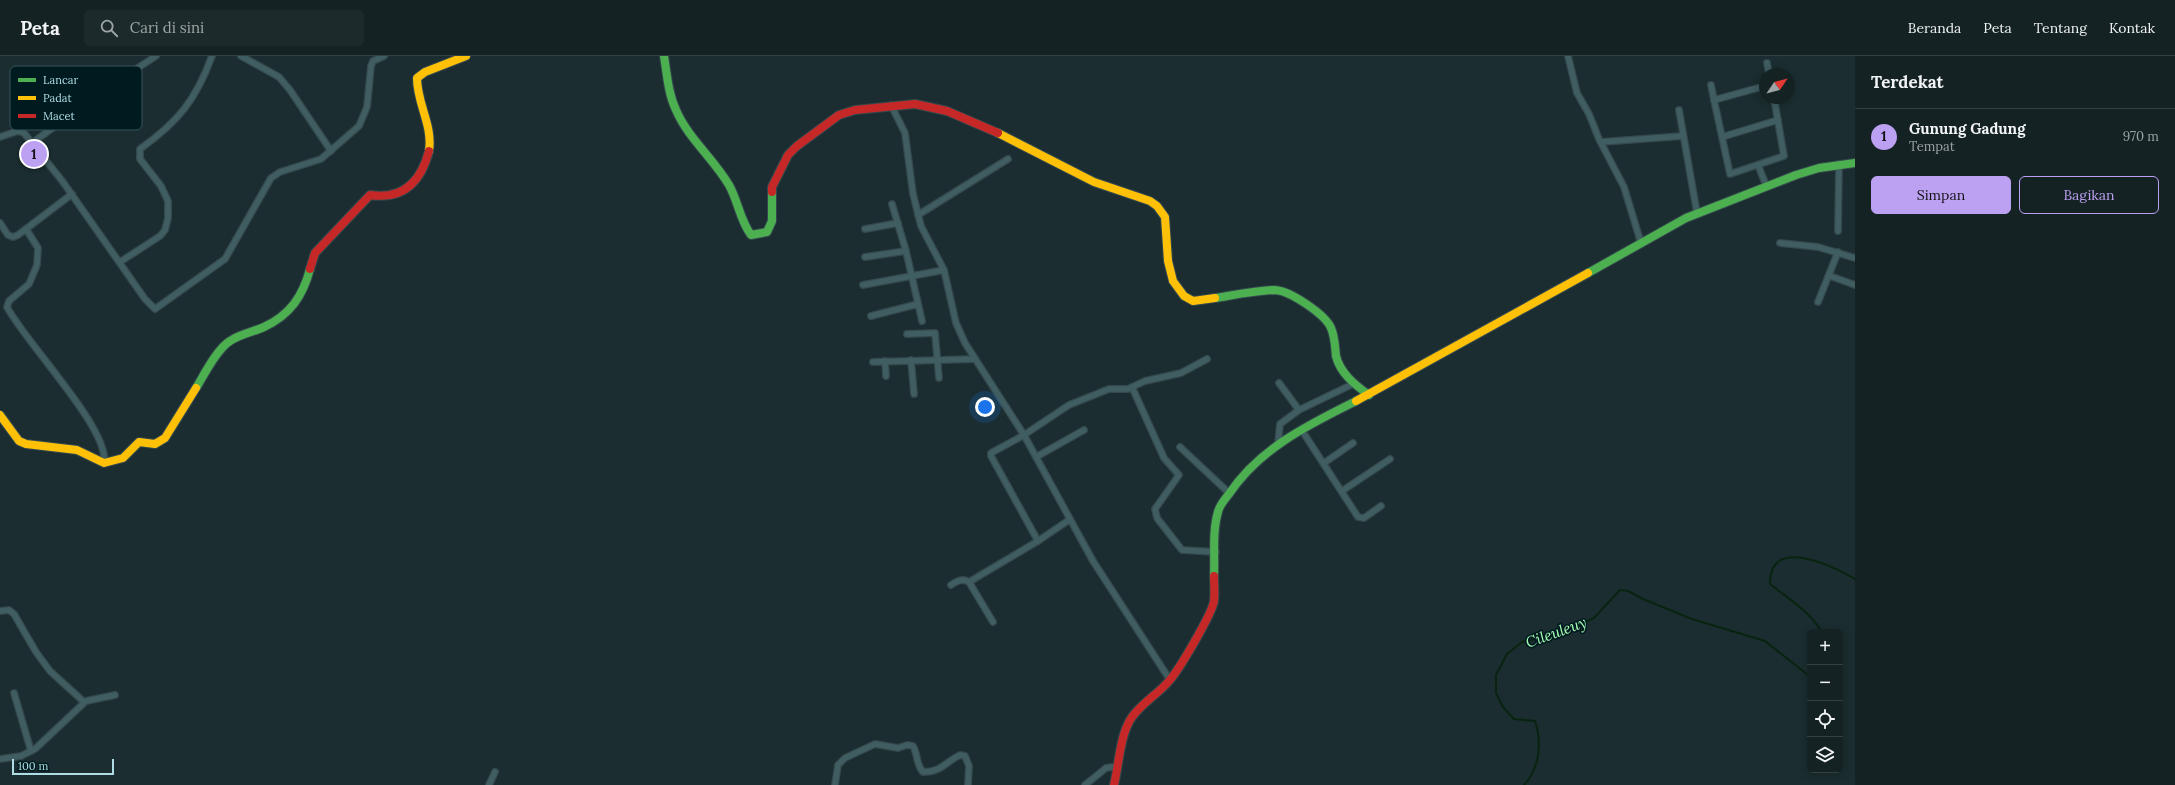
<!DOCTYPE html>
<html lang="id">
<head>
<meta charset="utf-8">
<style>
  body { margin:0; font-family:Lora,serif; background:#1d2a2c; color:#f1f3f6 }
  .controls { position:absolute; right:12px; bottom:12px; display:grid; overflow:hidden; border-radius:6px; box-shadow:0 2px 10px #0003 }
  .controls button { width:36px; height:36px; display:grid; place-items:center; padding:0; border:0; border-bottom:1px solid #333f41; background:#142224; color:#f1f3f6; font:20px sans-serif }
  .compass { position:absolute; left:1759px; top:12px; width:36px; height:36px; border-radius:50%; background:#142224; box-shadow:0 2px 10px #0003; rotate:55deg }
  .scale { position:absolute; left:12px; bottom:10px; width:102px; box-sizing:border-box; padding-left:4px; border:2px solid #aedce4; border-top:0; font-size:11px; line-height:14px; white-space:nowrap; color:#aedce4; -webkit-text-stroke:3px #001b20; paint-order:stroke }
  .you { position:absolute; left:985px; top:351px; width:14px; height:14px; margin:-10px; border:3px solid #fff; border-radius:50%; background:#1a73e8; box-shadow:0 0 0 6px #1a73e833 }
  .badge { display:grid; place-items:center; width:26px; height:26px; border-radius:50%; background:#bca0f2; color:#111; font-size:13px; font-weight:700 }
  .pin { position:absolute; translate:-50% -50%; border:2px solid #fff; box-shadow:0 1px 4px #0006 }
  .list { margin:0; padding:0; list-style:none }
  h2 { display:flex; justify-content:space-between; align-items:center; height:52px; margin:0; padding:0 16px; font-size:17px }
  h2 small { font-size:13px; font-weight:400; color:#9da4a6 }
  .list li { display:grid; grid-template-columns:26px 1fr auto; gap:12px; align-items:center; box-sizing:border-box; height:56px; padding:0 16px; border-top:1px solid #333f41 }
  .list b { display:block; font-size:15px; white-space:nowrap }
  .list p { margin:0; font-size:13px; white-space:nowrap; color:#9da4a6 }
  .list em { font-size:13px; font-style:normal; color:#9da4a6 }
  .actions { display:flex; gap:8px; padding:12px 16px }
  .actions a { flex:1; padding:9px 0; border:1px solid #bca0f2; border-radius:6px; text-align:center; font-size:14px; color:#bca0f2 }
  .actions .main { background:#bca0f2; color:#111 }
  .icon { flex:none; width:22px; height:22px; fill:none; stroke:currentColor; stroke-width:2; stroke-linecap:round; stroke-linejoin:round }
  .map { position:relative; flex:none; width:1855px; height:729px; overflow:hidden }
  header { display:flex; align-items:center; gap:24px; box-sizing:border-box; height:56px; padding:0 20px; background:#142224; border-bottom:1px solid #333f41 }
  header strong { font-size:19px }
  nav { display:flex; gap:22px; margin-inline-start:auto; font-size:14px }
  .search { width:280px; height:36px; background:#1d2a2c; display:flex; align-items:center; gap:10px; box-sizing:border-box; padding:0 14px; border-radius:6px; color:#9da4a6; font-size:15px }
  main { display:flex }
  aside { flex:1; background:#142224 }
  .map>svg:first-child { display:block }
  .lines { fill:none; stroke-linecap:round; stroke-linejoin:round }
  .stream { stroke:#082410; stroke-width:2 }
  .street-casing { stroke:#34494d; stroke-width:8 }
  .fast-casing { stroke:#34494d; stroke-width:10 }
  .slow-casing { stroke:#34494d; stroke-width:10 }
  .jam-casing { stroke:#34494d; stroke-width:10 }
  .street { stroke:#405d61; stroke-width:5.5 }
  .fast { stroke:#4caf50; stroke-width:8 }
  .slow { stroke:#ffc107; stroke-width:8 }
  .jam { stroke:#c62828; stroke-width:8 }
  .labels { text-anchor:middle; dominant-baseline:central; stroke-width:3.5; stroke-linejoin:round; paint-order:stroke }
  .water-label { font-size:15px; font-style:italic; fill:#a5fcb3; stroke:#001b20 }
  .key { fill:#001b20; stroke:#34555b; stroke-width:1 }
  .key-label { font-size:11px; fill:#aedce4 }
</style>
</head>
<body>
<header>
<strong>Peta</strong>
<div class="search"><svg class="icon" aria-label="search" viewBox="0 0 24 24"><circle cx="10" cy="10" r="6"/><path d="M15 15l6 6"/></svg>Cari di sini</div>
<nav><a>Beranda</a><a>Peta</a><a>Tentang</a><a>Kontak</a></nav>
</header>
<main>
<div class="map">
<svg width="1855" height="729" viewBox="0 0 1855 729">
  <rect width="100%" height="100%" fill="#1b2d30"/>
  <g class="lines">
    <g class="stream">
      <path d="M1822 576C1809 555 1789 543 1770 528 1769 479 1833 510 1855 523"/>
      <path d="M1524 729C1540 712 1542 686 1535 665L1514 663 1503 651 1496 637V619L1507 598 1522 586 1566 575 1594 562 1620 534 1628 535 1643 543 1692 563 1765 585 1808 619 1810 618"/>
    </g>
    <defs>
      <g id="street">
        <polyline points="241,0 279,21 290,34 331,95"/>
        <polyline points="1568,0 1577,37 1589,58 1599,83 1624,131 1641,187"/>
        <polyline points="1767,7 1769,18"/>
        <polyline points="1711,29 1714,44"/>
        <polyline points="1765,30 1714,44 1730,118 1784,100 1774,42"/>
        <polyline points="891,49 905,77 913,138 921,170 944,214 956,267 965,287 1024,379 1093,505 1170,624"/>
        <polyline points="1679,54 1697,157"/>
        <polyline points="0,81 18,75 24,77 63,126 145,243 155,253 225,203 271,122 280,116 321,103 359,70 367,51 371,10 373,5 384,0"/>
        <polyline points="1722,81 1778,64"/>
        <polyline points="1601,86 1683,80"/>
        <polyline points="32,87 106,33 156,0"/>
        <polyline points="1758,109 1766,129"/>
        <polyline points="892,148 906,195 922,265"/>
        <polyline points="918,159 1008,103"/>
        <polyline points="0,167 8,179 13,181 18,179 72,138"/>
        <path d="M26 173 38 192 37 209 29 228 9 245 7 251C25 286 110 373 104 407"/>
        <polyline points="865,173 898,167"/>
        <polyline points="1838,175 1839,108"/>
        <polyline points="1780,187 1818,191 1855,202"/>
        <polyline points="865,201 906,195"/>
        <path d="M120 206 160 180 165 174 168 162V145L161 130 140 103V93C178 66 196 44 212 0"/>
        <polyline points="1830,220 1855,229"/>
        <polyline points="863,229 944,214"/>
        <polyline points="1818,246 1838,196"/>
        <polyline points="871,260 918,248"/>
        <polyline points="907,278 935,277 939,322"/>
        <polyline points="911,304 914,338"/>
        <polyline points="885,305 886,320"/>
        <polyline points="873,306 975,303"/>
        <polyline points="1279,327 1299,354 1355,327"/>
        <polyline points="1132,331 1164,402 1179,419 1155,453 1157,462 1182,494 1216,496"/>
        <polyline points="1301,373 1358,461 1364,462 1381,450"/>
        <polyline points="1278,389 1280,368 1299,354"/>
        <polyline points="1180,391 1228,436"/>
        <polyline points="1036,401 1084,374"/>
        <polyline points="1324,407 1353,387"/>
        <polyline points="1342,435 1390,403"/>
        <polyline points="1038,485 991,400 991,397 1024,379 1069,349 1109,333 1128,333 1145,325 1181,317 1207,303"/>
        <polyline points="969,526 1038,485 1069,464"/>
        <path d="M951 529C957 525 962 522 969 526L993 566"/>
        <polyline points="0,555 9,554 14,558 36,596 50,615 84,646"/>
        <polyline points="14,637 31,695"/>
        <polyline points="0,703 21,700 35,693 86,645 115,639"/>
        <polyline points="489,729 495,716"/>
        <path d="M835 729 838 709 845 702 875 688 898 692 907 689 913 690C918 698 916 709 923 716 942 716 945 706 960 699L965 700 969 710 968 729"/>
        <polyline points="1085,729 1106,712 1118,710"/>
      </g>
      <g id="fast">
        <path d="M664 0C667 18 668 37 676 54 688 82 713 102 729 129 738 145 740 164 751 179L767 176 772 165V136"/>
        <polyline points="1588,217 1686,162 1796,119 1819,112 1855,107"/>
        <path d="M1215 242C1234 239 1254 235 1274 234 1289 234 1325 258 1331 272 1335 281 1335 291 1336 300 1340 317 1355 329 1369 339"/>
        <path d="M196 332C204 319 217 293 230 285 240 278 253 276 264 271 290 259 303 240 310 213"/>
        <path d="M1214 520C1215 499 1212 476 1218 456 1219 450 1225 443 1229 438 1260 392 1308 369 1356 345"/>
      </g>
      <g id="slow">
        <polyline points="998,77 1094,126 1150,145 1157,150 1165,161 1168,205 1173,225 1184,240 1193,245 1215,242"/>
        <path d="M429 95C433 69 417 48 417 22L425 16 466 0"/>
        <polyline points="1356,345 1588,217"/>
        <polyline points="0,359 19,385 26,388 77,394 104,407 123,402 139,386 155,388 165,382 196,332"/>
      </g>
      <g id="jam">
        <polyline points="772,136 772,131 788,99 797,90 839,59 855,54 915,48 947,55 998,77"/>
        <path d="M310 213 315 197 370 139C403 144 421 126 429 95"/>
        <path d="M1114 729C1119 708 1120 678 1132 661 1142 647 1158 638 1169 625 1179 614 1212 558 1214 545 1215 537 1214 528 1214 520"/>
      </g>
    </defs>
    <use href="#street" class="street-casing"/>
    <use href="#fast" class="fast-casing"/>
    <use href="#slow" class="slow-casing"/>
    <use href="#jam" class="jam-casing"/>
    <use href="#street" class="street"/>
    <use href="#fast" class="fast"/>
    <use href="#slow" class="slow"/>
    <use href="#jam" class="jam"/>
  </g>
  <g class="labels">
    <g class="water-label">
      <text transform="translate(1556 576) rotate(-20)">Cileuleuy</text>
    </g>
  </g>
  <rect x="10" y="10" width="132" height="64" rx="6" class="key"/>
  <rect x="18" y="22" width="18" height="4" fill="#4caf50"/>
  <rect x="18" y="40" width="18" height="4" fill="#ffc107"/>
  <rect x="18" y="58" width="18" height="4" fill="#c62828"/>
  <g class="key-label">
    <text x="43" y="28">Lancar</text>
    <text x="43" y="46">Padat</text>
    <text x="43" y="64">Macet</text>
  </g>
</svg>
<div class="controls">
<button>+</button>
<button>−</button>
<button><svg class="icon" aria-label="locate" viewBox="0 0 24 24"><circle cx="12" cy="12" r="6"/><path d="M12 2v4M12 18v4M2 12h4M18 12h4"/></svg></button>
<button><svg class="icon" aria-label="layers" viewBox="0 0 24 24"><path d="M12 4l9 5-9 5-9-5zM3 14l9 5 9-5"/></svg></button>
</div>
<svg class="compass" viewBox="-18 -18 36 36"><path d="M0-13l5 13h-10z" fill="#e53935"/><path d="M0 13l5-13h-10z" fill="#9da4a6"/></svg>
<div class="scale">100 m</div>
<div class="you"></div>
<div class="pin badge" style="left:34px;top:98px">1</div>
</div>
<aside>
<h2>Terdekat<small></small></h2>
<ul class="list">
<li><span class="badge">1</span><div><b>Gunung Gadung</b><p>Tempat</p></div><em>970 m</em></li>
</ul>
<div class="actions"><a class="main">Simpan</a><a>Bagikan</a></div>
</aside>
</main>
</body>
</html>
